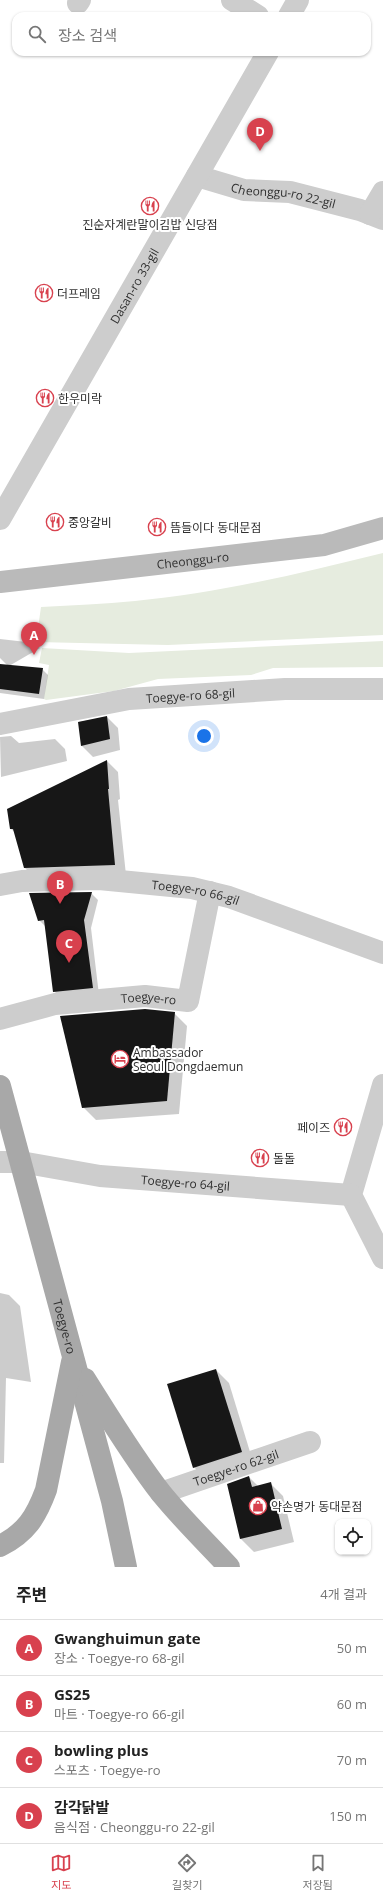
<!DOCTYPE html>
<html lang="ko">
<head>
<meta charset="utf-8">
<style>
  body { margin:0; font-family:"Open Sans","Noto Sans KR",sans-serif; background:#f2f2f2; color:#222 }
  .controls { position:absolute; right:12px; bottom:12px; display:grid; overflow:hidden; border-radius:8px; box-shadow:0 1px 3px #0004 }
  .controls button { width:36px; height:36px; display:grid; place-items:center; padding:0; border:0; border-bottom:1px solid #e0e0e0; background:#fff; color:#222; font:20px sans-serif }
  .you { position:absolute; left:204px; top:736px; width:14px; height:14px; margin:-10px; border:3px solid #fff; border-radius:50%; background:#1a73e8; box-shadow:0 0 0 6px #1a73e833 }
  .badge { display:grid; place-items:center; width:26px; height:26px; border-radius:50%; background:#d8414e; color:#fff; font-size:13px; font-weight:700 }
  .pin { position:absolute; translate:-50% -33px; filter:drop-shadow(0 1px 2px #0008) }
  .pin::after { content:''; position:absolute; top:21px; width:14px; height:12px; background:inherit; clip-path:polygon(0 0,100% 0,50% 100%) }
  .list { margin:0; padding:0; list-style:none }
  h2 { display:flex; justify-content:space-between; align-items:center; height:52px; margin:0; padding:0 16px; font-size:17px }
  h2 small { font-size:13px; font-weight:400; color:#767676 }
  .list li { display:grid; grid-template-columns:26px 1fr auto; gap:12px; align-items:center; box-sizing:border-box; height:56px; padding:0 16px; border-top:1px solid #e0e0e0 }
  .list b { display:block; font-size:15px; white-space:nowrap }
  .list p { margin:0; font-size:13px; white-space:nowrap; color:#767676 }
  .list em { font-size:13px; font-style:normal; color:#767676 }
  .icon { flex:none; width:22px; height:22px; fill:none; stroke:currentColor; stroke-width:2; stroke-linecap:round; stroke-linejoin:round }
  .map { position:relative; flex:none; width:383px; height:1567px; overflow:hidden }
  .search { position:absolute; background:#fff; box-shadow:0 1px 3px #0004; left:12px; right:12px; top:12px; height:44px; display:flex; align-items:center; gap:10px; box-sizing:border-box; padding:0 14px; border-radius:12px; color:#767676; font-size:15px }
  .sheet { height:276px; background:#fff }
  nav { display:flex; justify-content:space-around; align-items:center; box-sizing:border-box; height:56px; border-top:1px solid #e0e0e0; background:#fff; font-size:11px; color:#767676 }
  nav a { display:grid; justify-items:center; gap:2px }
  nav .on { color:#d8414e }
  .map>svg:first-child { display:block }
  .green { fill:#e6ecdf }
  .shadow { fill:#0003 }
  .building { fill:#171717 }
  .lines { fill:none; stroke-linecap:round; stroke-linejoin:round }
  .street { stroke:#cdcdcd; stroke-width:22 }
  .secondary { stroke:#bababa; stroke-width:22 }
  .primary { stroke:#a8a8a8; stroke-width:22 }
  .labels { text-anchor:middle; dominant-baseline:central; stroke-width:4; stroke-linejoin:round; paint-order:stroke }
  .street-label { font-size:12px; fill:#303030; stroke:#fff }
  .poi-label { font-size:12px; fill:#303030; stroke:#fff; text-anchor:start }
</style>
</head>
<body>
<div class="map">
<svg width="383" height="1567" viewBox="0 0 383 1567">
  <rect width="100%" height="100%" fill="#fff"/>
  <g class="green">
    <path d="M383 553V635L168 645 36 642 41 607C73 605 104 604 135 601 219 593 302 573 383 553Z"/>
    <polygon points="383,641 383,667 273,668 251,675 158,679 114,691 46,700 44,699 49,665 39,663 42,648 129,653"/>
  </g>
  <g class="shadow">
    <polygon points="0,639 35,643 40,648 9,666 42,669 48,675 44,699 0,693 0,665 8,666 0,658"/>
    <polygon points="107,717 118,728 120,750 93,757 82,746 79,722"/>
    <polygon points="11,736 19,743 55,739 65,749 67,761 1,777 0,737"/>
    <polygon points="107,761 118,772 120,799 118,800 126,875 36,879 25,868 16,833 11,829"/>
    <polygon points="91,893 98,900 91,928 99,995 61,998 54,991 46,927 39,920"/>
    <polygon points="174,1013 187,1026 179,1114 96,1120 83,1107"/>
    <polygon points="0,1293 9,1295 20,1306 31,1382 6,1378 4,1463 0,1463"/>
    <polygon points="216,1370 229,1383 254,1465 206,1480 194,1467"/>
    <polygon points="249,1477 258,1486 270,1483 283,1496 294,1542 254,1552 241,1539 228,1484"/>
  </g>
  <g class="building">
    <polygon points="0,664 43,668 39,694 0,689"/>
    <polygon points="107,716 110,739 81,746 78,722"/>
    <polygon points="107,760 109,789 108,789 115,865 24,868 13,829 10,829 7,809"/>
    <polygon points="92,892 84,920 93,988 53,992 44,920 38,921 29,893"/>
    <polygon points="145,1009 175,1012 167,1101 82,1108 60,1016"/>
    <polygon points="216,1369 242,1452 193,1468 167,1384"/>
    <polygon points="249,1476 252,1487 271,1482 282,1529 240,1539 227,1484"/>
  </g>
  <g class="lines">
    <g class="street">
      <polyline points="232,0 258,16"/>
      <polyline points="78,3 80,0"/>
      <polyline points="289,16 298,0"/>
      <path id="s1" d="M197 176 244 190 290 192 360 210 383 219"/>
      <polyline points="370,214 383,192"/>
      <path id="s2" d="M0 519 268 52"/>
      <path id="s3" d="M0 724 129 699 285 689H383"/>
      <path id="s4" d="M0 885 22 881 99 879 192 888 229 897 383 953"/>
      <path id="s5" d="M0 1019 55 1004 145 996 188 1001 210 892"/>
      <polyline points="383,1085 351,1195 383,1258"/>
      <path id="s6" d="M0 1162H21L100 1176 351 1195"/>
      <path id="s7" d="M161 1493 310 1442"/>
    </g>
    <path class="secondary" id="s8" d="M0 582 324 545 383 528"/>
    <g class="primary">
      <path id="s9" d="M0 1086 112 1501 126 1567"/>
      <path d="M85 1379C109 1417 133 1457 161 1493 182 1519 206 1542 229 1567"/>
      <path d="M0 1546C26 1533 36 1517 46 1490L72 1362"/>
    </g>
  </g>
  <defs>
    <symbol id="restaurant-ring" viewBox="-11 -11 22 22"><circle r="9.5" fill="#fff" stroke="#d8414e" stroke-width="1.5"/><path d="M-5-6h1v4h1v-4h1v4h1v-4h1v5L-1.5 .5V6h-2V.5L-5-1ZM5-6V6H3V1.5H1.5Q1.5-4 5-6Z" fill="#d8414e"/></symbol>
    <symbol id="hotel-ring" viewBox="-11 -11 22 22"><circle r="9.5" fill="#fff" stroke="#d8414e" stroke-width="1.5"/><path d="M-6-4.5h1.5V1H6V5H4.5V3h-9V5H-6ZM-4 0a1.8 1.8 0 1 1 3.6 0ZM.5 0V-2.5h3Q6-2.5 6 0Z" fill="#d8414e"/></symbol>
    <symbol id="shop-ring" viewBox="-11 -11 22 22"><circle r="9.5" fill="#fff" stroke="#d8414e" stroke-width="1.5"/><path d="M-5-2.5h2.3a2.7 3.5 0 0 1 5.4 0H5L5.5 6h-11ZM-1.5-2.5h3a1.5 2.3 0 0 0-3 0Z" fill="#d8414e"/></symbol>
  </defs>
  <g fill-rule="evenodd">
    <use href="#restaurant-ring" x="140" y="196" width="20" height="20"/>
    <use href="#restaurant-ring" x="34" y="283" width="20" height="20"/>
    <use href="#restaurant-ring" x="35" y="388" width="20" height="20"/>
    <use href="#restaurant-ring" x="45" y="512" width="20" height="20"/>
    <use href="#restaurant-ring" x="147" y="517" width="20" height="20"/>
    <use href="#hotel-ring" x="110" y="1049" width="20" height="20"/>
    <use href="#restaurant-ring" x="333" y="1117" width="20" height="20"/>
    <use href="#restaurant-ring" x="250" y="1148" width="20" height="20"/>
    <use href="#shop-ring" x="248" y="1496" width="20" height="20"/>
  </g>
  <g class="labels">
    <g class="street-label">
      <text stroke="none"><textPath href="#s1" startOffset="89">Cheonggu-ro 22-gil</textPath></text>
      <text stroke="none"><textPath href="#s2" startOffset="269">Dasan-ro 33-gil</textPath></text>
      <text stroke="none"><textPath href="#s8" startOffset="194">Cheonggu-ro</textPath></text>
      <text stroke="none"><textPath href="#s3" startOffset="193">Toegye-ro 68-gil</textPath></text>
      <text stroke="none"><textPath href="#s4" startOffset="197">Toegye-ro 66-gil</textPath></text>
      <text stroke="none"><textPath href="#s5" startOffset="151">Toegye-ro</textPath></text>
      <text stroke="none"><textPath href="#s6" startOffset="187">Toegye-ro 64-gil</textPath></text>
      <text stroke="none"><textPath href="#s9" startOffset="249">Toegye-ro</textPath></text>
      <text stroke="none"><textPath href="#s7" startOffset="79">Toegye-ro 62-gil</textPath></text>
    </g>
    <g class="poi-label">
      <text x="150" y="224" text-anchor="middle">진순자계란말이김밥 신당점</text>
      <text x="57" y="293">더프레임</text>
      <text x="58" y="398">한우미락</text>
      <text x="68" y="522">중앙갈비</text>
      <text x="170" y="527">뜸들이다 동대문점</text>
      <text x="133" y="1052">Ambassador<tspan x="133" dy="14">Seoul Dongdaemun</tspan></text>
      <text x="330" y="1127" text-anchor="end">페이즈</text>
      <text x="273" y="1158">돌돌</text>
      <text x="271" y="1506">약손명가 동대문점</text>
    </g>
  </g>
</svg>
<div class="controls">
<button><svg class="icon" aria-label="locate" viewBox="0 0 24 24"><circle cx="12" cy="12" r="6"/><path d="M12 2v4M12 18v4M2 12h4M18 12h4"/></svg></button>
</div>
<div class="you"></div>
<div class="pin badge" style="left:34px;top:655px">A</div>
<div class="pin badge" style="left:60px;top:904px">B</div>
<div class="pin badge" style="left:69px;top:963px">C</div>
<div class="pin badge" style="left:260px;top:151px">D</div>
<div class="search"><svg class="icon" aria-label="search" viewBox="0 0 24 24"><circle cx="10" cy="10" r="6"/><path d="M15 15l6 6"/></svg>장소 검색</div>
</div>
<section class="sheet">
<h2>주변<small>4개 결과</small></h2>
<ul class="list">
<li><span class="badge">A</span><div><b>Gwanghuimun gate</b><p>장소 · Toegye-ro 68-gil</p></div><em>50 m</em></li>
<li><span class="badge">B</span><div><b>GS25</b><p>마트 · Toegye-ro 66-gil</p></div><em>60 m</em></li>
<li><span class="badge">C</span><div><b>bowling plus</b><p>스포츠 · Toegye-ro</p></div><em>70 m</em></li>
<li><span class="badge">D</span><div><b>감각닭발</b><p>음식점 · Cheonggu-ro 22-gil</p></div><em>150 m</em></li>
</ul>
</section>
<nav>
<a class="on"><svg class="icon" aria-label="map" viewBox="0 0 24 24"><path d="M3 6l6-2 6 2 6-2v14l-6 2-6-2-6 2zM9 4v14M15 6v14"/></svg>지도</a>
<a><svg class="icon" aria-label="directions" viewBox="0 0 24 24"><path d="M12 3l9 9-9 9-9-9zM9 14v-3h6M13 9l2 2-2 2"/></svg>길찾기</a>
<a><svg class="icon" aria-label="saved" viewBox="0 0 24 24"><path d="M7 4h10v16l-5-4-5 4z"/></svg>저장됨</a>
</nav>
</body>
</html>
